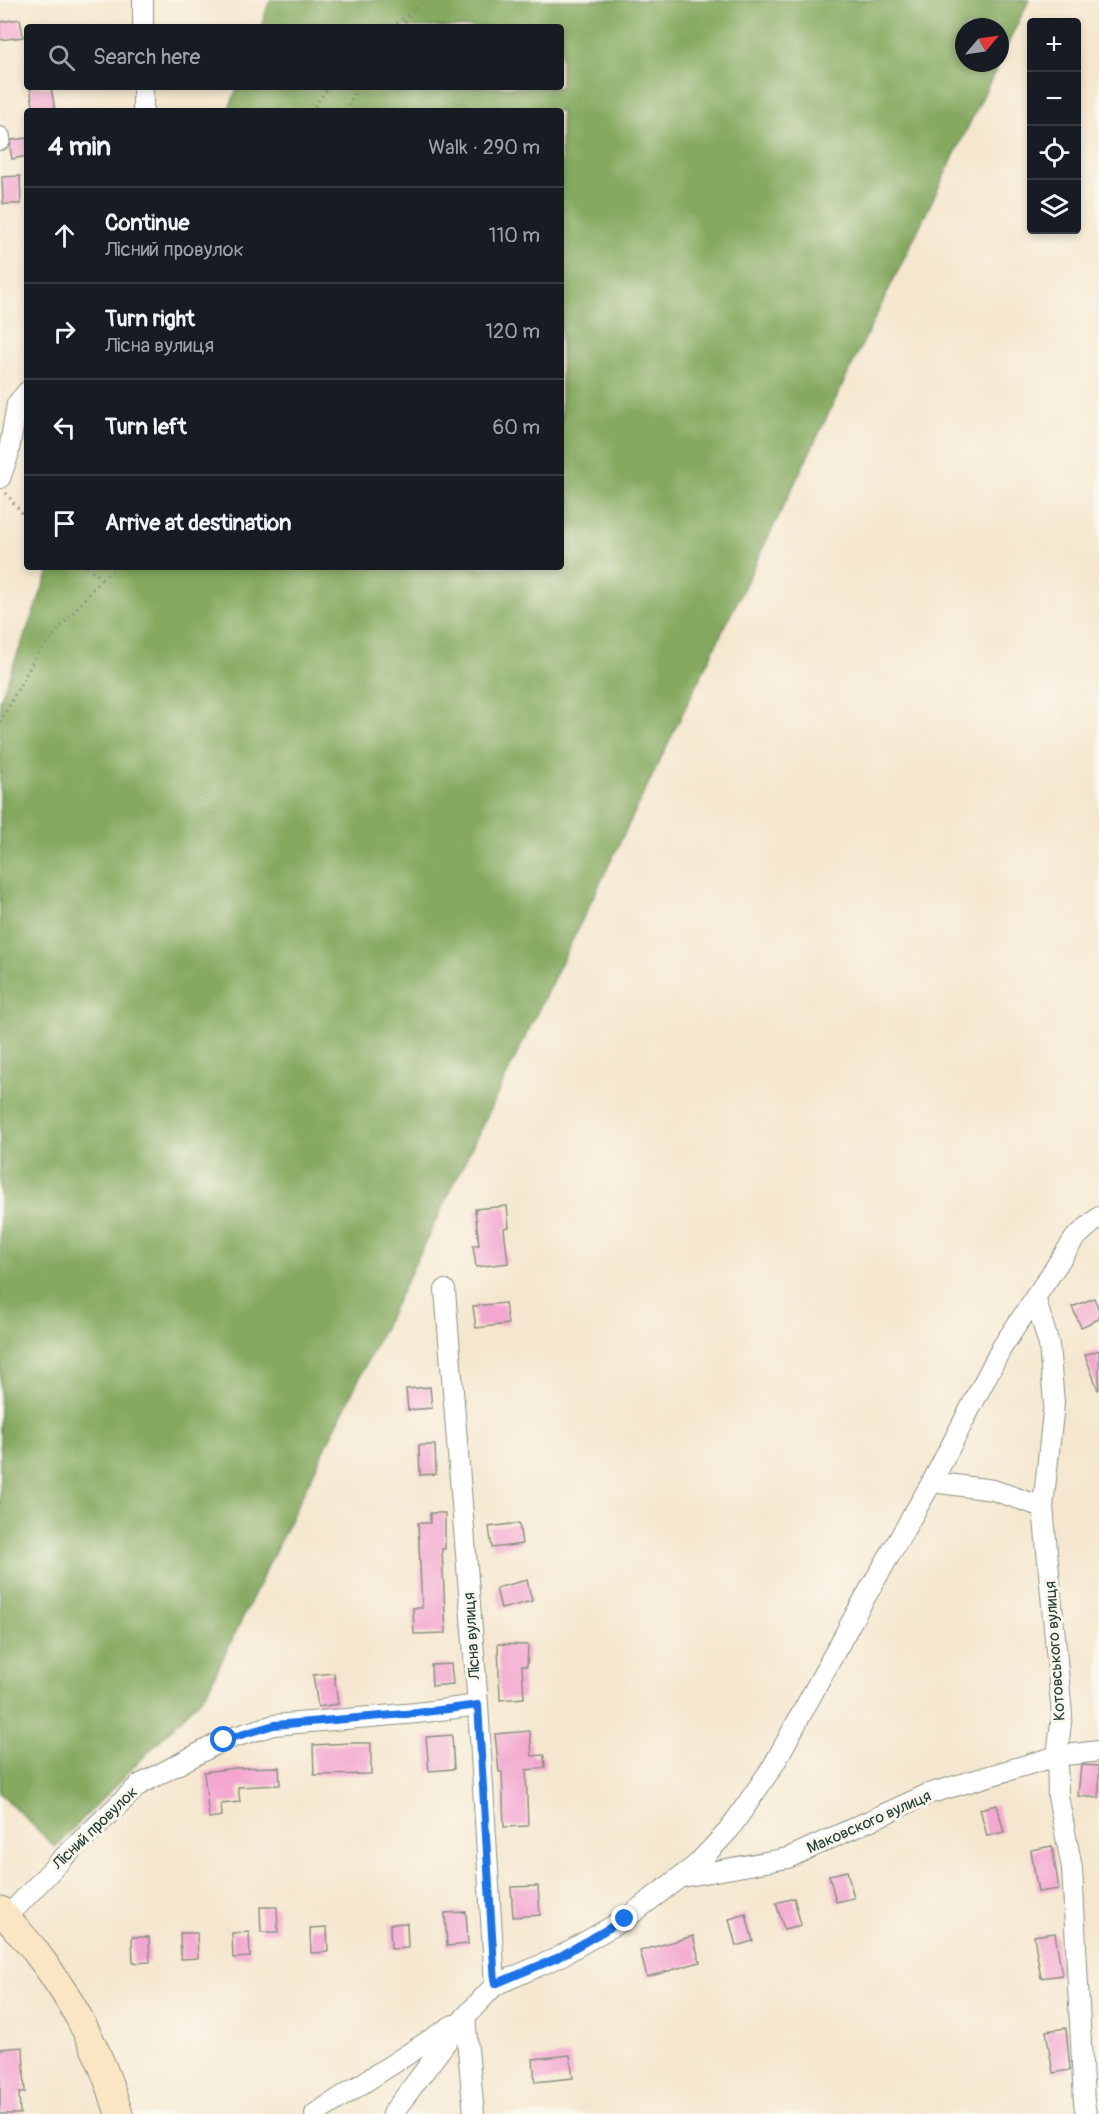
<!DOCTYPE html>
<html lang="en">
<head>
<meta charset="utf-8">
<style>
  body { margin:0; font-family:Pangolin,sans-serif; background:#20242c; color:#f1f3f6 }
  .controls { position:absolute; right:18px; top:18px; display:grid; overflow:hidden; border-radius:6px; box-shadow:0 3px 9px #0003 }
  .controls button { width:54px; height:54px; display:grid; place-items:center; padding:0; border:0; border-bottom:2px solid #363941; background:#171b24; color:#f1f3f6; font:30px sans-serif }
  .compass { position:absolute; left:955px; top:18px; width:54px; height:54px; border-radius:50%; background:#171b24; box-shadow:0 3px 9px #0003; rotate:61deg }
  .stop { position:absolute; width:18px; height:18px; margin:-14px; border:4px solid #1a73e8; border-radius:50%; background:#fff }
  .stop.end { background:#1a73e8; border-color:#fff; box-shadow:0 2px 6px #0008 }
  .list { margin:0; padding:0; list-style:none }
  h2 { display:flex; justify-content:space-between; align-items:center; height:78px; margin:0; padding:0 24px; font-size:26px }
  h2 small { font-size:20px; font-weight:400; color:#9ea1a6 }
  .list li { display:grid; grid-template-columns:39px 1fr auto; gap:18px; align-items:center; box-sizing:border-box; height:96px; padding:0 24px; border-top:2px solid #363941 }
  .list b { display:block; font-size:22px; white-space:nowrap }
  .list p { margin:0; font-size:20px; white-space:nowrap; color:#9ea1a6 }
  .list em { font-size:20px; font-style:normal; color:#9ea1a6 }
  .icon { flex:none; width:33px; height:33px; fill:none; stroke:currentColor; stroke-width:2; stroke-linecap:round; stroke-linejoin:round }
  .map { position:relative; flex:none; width:1099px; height:2114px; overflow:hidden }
  .search { position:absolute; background:#171b24; box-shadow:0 3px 9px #0003; left:24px; top:24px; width:540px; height:66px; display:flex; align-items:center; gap:15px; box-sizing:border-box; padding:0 21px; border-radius:6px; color:#9ea1a6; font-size:22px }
  .panel { position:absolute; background:#171b24; box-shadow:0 3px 9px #0003; left:24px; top:108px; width:540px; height:462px; border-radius:6px }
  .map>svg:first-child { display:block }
  .forest { fill:#84a95e; stroke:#527349; stroke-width:1.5 }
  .building { fill:#f3a7d0 }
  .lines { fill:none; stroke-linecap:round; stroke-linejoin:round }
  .street-casing { stroke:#8a9282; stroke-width:22 }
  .secondary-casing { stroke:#8a9282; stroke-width:29 }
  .path { stroke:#8a9282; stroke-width:3; stroke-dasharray:1.5 4.5; stroke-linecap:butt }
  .street { stroke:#fff; stroke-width:20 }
  .secondary { stroke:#fbe6c4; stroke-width:27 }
  .route { stroke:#1a73e8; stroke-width:8 }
  .labels { text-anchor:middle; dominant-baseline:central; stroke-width:6; stroke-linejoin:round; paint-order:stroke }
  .street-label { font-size:16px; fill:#1f3d34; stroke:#fbf7ec }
</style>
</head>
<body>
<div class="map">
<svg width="1099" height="2114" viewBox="0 0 1099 2114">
  <rect width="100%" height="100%" fill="#fbf7ec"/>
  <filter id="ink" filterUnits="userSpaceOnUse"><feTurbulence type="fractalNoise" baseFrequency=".0167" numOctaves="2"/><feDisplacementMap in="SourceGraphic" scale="12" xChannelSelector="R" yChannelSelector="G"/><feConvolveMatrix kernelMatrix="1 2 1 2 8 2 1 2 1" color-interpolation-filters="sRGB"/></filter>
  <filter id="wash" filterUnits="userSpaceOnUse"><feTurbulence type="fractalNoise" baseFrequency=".008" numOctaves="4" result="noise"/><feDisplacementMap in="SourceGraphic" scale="24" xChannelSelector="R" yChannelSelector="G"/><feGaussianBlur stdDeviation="1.35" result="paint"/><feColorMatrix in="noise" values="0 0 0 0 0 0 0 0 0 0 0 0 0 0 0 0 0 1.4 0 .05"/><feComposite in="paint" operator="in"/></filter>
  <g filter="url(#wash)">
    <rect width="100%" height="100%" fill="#f5e7cf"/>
    <polygon class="forest" points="270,0 1029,0 1000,60 1000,27 964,27 964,63 999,63 206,1693 55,1847 0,1793 0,700 51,567 561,567 561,111 228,111 238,87 561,87 561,27 261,27"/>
    <g id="blocks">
      <g class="building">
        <polygon points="20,19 23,37 0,40 0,22"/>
        <polygon points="30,87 51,87 55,111 34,111"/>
        <polygon points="27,138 27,156 12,159 10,147 12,140"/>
        <polygon points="20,176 21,204 3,204 2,177"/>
        <polygon points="507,1206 509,1227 504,1228 508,1263 476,1267 473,1245 479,1245 475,1209"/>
        <polygon points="1094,1298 1099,1310 1099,1319 1081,1327 1072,1307"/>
        <polygon points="505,1303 508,1324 476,1328 473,1306"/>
        <polygon points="1099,1350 1099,1389 1098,1390 1085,1355"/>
        <polygon points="430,1387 432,1408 408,1410 406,1389"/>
        <polygon points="419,1445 435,1445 436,1474 420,1475"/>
        <polygon points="430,1513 445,1513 445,1549 442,1549 446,1633 414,1634 413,1608 422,1608 418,1523 430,1523"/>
        <polygon points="519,1523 522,1544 492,1548 489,1527"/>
        <polygon points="527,1580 532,1601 501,1609 496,1588"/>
        <polygon points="498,1644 528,1645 527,1666 522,1666 524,1698 500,1700"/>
        <polygon points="451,1664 453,1684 432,1686 431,1665"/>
        <polygon points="334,1673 338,1704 318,1707 313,1675"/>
        <polygon points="530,1731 532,1756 544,1755 545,1768 526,1770 528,1826 504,1827 502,1772 499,1772 495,1734"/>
        <polygon points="452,1735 454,1769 429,1771 426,1737"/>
        <polygon points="350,1743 371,1743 371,1774 314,1775 313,1745"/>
        <polygon points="1081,1765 1099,1766 1099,1798 1078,1796"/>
        <polygon points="279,1767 280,1785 238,1787 240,1802 221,1804 222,1816 209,1818 204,1772 235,1768"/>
        <polygon points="997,1805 1004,1832 987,1836 980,1809"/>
        <polygon points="1052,1846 1059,1889 1038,1892 1031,1850"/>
        <polygon points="847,1871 854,1898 836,1902 829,1875"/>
        <polygon points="538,1886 540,1915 513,1917 511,1887"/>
        <polygon points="794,1898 801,1925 784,1929 776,1903"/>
        <polygon points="260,1907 277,1907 278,1932 261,1932"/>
        <polygon points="466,1912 468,1944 447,1946 445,1913"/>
        <polygon points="746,1914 753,1941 736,1946 729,1919"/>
        <polygon points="407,1923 408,1948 391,1949 390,1924"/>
        <polygon points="327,1927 328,1952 311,1953 310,1928"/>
        <polygon points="249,1932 250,1957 233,1958 232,1933"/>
        <polygon points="180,1933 197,1933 198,1958 181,1959"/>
        <polygon points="1055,1933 1062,1975 1041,1978 1034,1936"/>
        <polygon points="693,1936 700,1962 647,1977 640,1951"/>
        <polygon points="132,1937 149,1937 150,1962 133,1963"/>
        <polygon points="1066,2028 1070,2070 1053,2073 1046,2031"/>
        <polygon points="23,2047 25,2093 19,2093 20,2114 0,2114 0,2049"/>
        <polygon points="570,2055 573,2078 535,2082 533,2059"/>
      </g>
    </g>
  </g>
  <g filter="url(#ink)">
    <use href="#blocks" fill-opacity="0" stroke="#8a9282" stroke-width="1.5"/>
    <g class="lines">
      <defs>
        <g id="street">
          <polyline points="143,27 143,0"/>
          <polyline points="143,111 143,87"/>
          <polyline points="0,137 0,140"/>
          <polyline points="0,478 8,456 17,404 27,392"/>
          <polyline points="1035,1297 1049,1345 1054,1403 1043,1507 1062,1715 1057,1756 1058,1796 1072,1868 1084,2102 1086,2114"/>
          <polyline points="932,1482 993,1490 1043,1507"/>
          <polyline points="682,1877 788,1858 928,1794 1057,1756 1099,1751"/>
          <polyline points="6,1918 63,1858 139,1785 224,1740 274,1725 417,1713 478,1705"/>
          <polyline points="495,1985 557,1958 625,1919 696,1865 729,1830 773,1766 859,1608 932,1482 1002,1347 1075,1238 1099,1217"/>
          <polyline points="465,2017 474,2114"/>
          <polyline points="315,2114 453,2025"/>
          <polyline points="392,2114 465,2017 495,1985 478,1705 445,1290"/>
        </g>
        <path id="secondary" d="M0 1910C11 1923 22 1935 33 1948 71 1997 102 2055 119 2114"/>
      </defs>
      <use href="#street" class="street-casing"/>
      <use href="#secondary" class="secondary-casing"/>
      <g class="path">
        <polyline points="392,27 410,13"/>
        <polyline points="401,27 422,0"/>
        <polyline points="311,111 329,87"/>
        <polyline points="346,111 357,87"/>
        <polyline points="6,493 27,520"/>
        <polyline points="87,567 102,578 117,567"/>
        <polyline points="0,722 35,658 102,578"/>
      </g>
      <use href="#street" class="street"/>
      <use href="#secondary" class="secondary"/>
    </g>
  </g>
  <g class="lines" filter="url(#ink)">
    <polyline class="route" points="224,1740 274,1725 417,1713 478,1705 495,1984 557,1958 625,1919"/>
  </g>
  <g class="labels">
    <g class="street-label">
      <text transform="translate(472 1636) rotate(-94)">Лісна вулиця</text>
      <text transform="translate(1055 1651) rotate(-94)">Котовського вулиця</text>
      <text transform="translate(869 1822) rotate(-24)">Маковского вулиця</text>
      <text transform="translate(95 1828) rotate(-44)">Лісний провулок</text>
    </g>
  </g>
</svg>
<div class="controls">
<button>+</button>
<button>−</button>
<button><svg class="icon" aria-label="locate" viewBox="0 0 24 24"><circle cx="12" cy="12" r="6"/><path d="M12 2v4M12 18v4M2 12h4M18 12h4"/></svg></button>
<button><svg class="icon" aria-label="layers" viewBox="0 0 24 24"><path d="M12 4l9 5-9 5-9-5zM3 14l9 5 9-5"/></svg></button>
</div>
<svg class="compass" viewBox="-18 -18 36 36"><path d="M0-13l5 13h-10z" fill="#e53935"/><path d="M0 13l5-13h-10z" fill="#9ea1a6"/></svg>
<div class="stop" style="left:224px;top:1740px"></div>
<div class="stop end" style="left:625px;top:1919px"></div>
<div class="search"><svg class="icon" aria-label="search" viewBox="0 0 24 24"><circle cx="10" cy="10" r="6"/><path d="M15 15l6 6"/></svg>Search here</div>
<section class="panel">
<h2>4 min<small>Walk · 290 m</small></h2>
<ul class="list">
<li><svg class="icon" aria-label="ahead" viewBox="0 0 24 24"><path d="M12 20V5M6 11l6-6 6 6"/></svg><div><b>Continue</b><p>Лісний провулок</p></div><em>110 m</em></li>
<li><svg class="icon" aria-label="right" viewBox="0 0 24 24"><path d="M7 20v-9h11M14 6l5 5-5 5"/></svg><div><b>Turn right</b><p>Лісна вулиця</p></div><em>120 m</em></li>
<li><svg class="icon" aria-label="left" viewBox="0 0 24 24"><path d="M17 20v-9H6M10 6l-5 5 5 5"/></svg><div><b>Turn left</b></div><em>60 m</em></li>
<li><svg class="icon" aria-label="arrive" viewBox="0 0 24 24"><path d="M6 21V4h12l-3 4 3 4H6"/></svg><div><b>Arrive at destination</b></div></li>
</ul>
</section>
</div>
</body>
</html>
